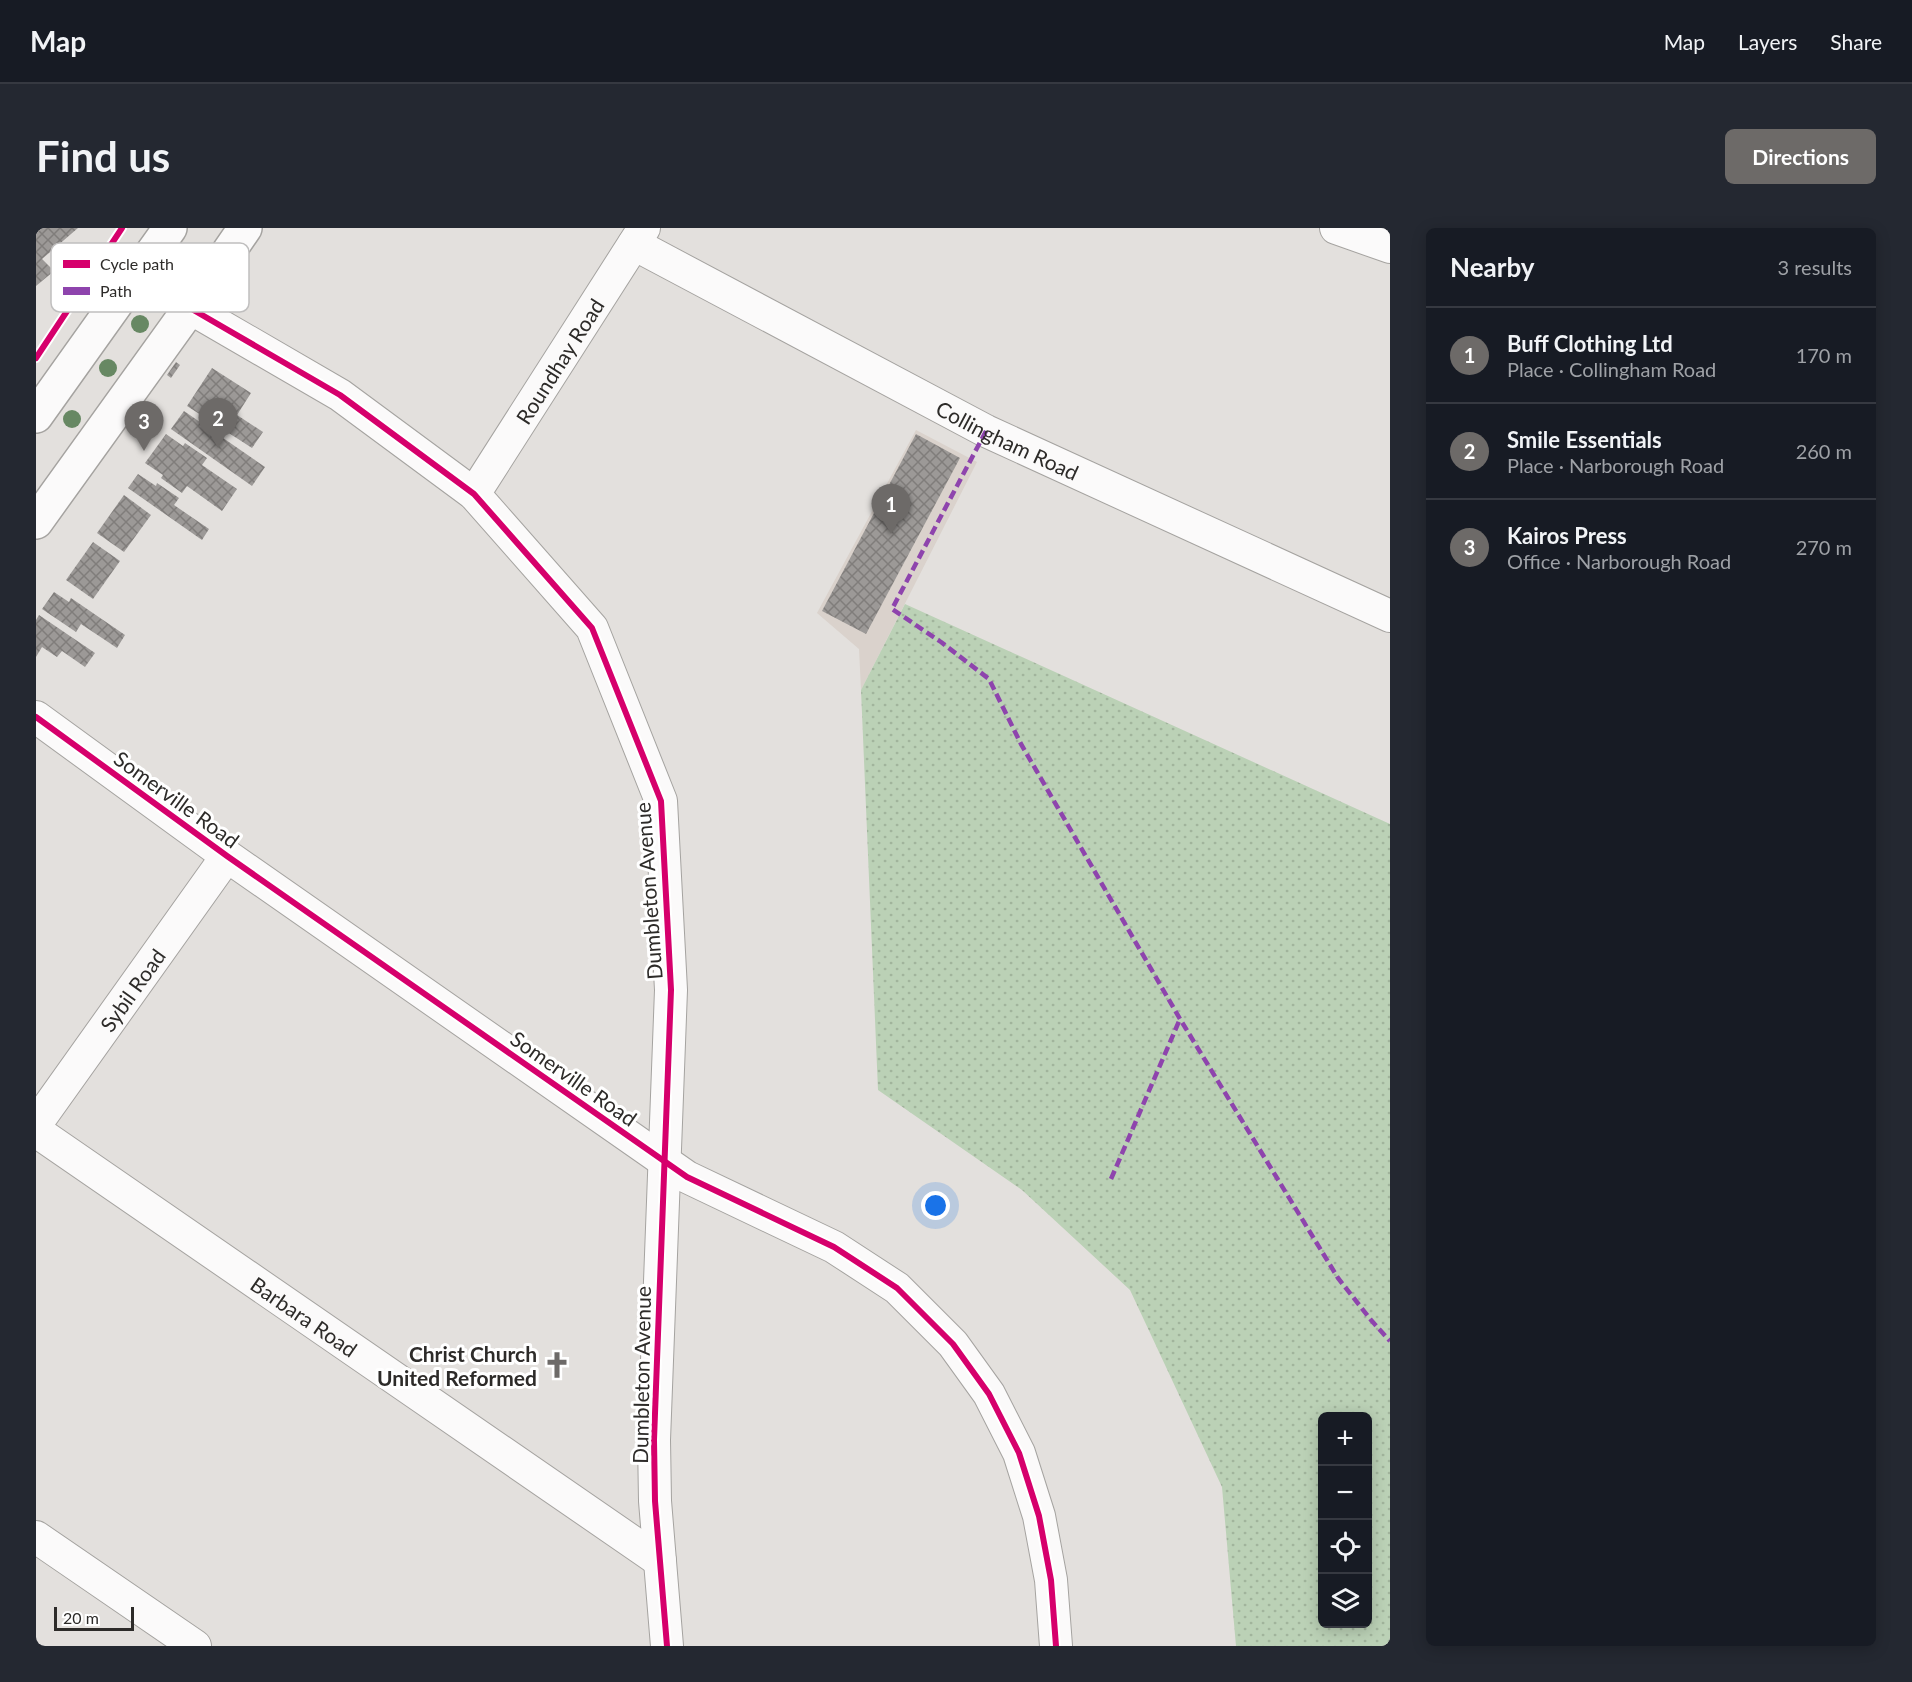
<!DOCTYPE html>
<html lang="en">
<head>
<meta charset="utf-8">
<style>
  body { margin:0; font-family:Lato,sans-serif; background:#242831; color:#f1f3f6 }
  .controls { position:absolute; right:18px; bottom:18px; display:grid; overflow:hidden; border-radius:9px; box-shadow:0 3px 15px #0003 }
  .controls button { width:54px; height:54px; display:grid; place-items:center; padding:0; border:0; border-bottom:2px solid #363941; background:#171b24; color:#f1f3f6; font:30px sans-serif }
  .scale { position:absolute; left:18px; bottom:15px; width:80px; box-sizing:border-box; padding-left:6px; border:3px solid #2d2b29; border-top:0; font-size:16px; line-height:21px; white-space:nowrap; color:#2d2b29; -webkit-text-stroke:4px #fff; paint-order:stroke }
  .you { position:absolute; left:900px; top:978px; width:21px; height:21px; margin:-15px; border:4px solid #fff; border-radius:50%; background:#1a73e8; box-shadow:0 0 0 9px #1a73e833 }
  .badge { display:grid; place-items:center; width:39px; height:39px; border-radius:50%; background:#6d6a68; color:#fff; font-size:20px; font-weight:700 }
  .pin { position:absolute; translate:-50% -50px; filter:drop-shadow(0 2px 3px #0008) }
  .pin::after { content:''; position:absolute; top:32px; width:21px; height:18px; background:inherit; clip-path:polygon(0 0,100% 0,50% 100%) }
  .list { margin:0; padding:0; list-style:none }
  h2 { display:flex; justify-content:space-between; align-items:center; height:78px; margin:0; padding:0 24px; font-size:26px }
  h2 small { font-size:20px; font-weight:400; color:#9ea1a6 }
  .list li { display:grid; grid-template-columns:39px 1fr auto; gap:18px; align-items:center; box-sizing:border-box; height:96px; padding:0 24px; border-top:2px solid #363941 }
  .list b { display:block; font-size:22px; white-space:nowrap }
  .list p { margin:0; font-size:20px; white-space:nowrap; color:#9ea1a6 }
  .list em { font-size:20px; font-style:normal; color:#9ea1a6 }
  .icon { flex:none; width:33px; height:33px; fill:none; stroke:currentColor; stroke-width:2; stroke-linecap:round; stroke-linejoin:round }
  .map { position:relative; flex:none; width:1354px; height:1418px; overflow:hidden; border-radius:9px }
  header { display:flex; align-items:center; gap:36px; box-sizing:border-box; height:84px; padding:0 30px; background:#171b24; border-bottom:2px solid #363941 }
  header strong { font-size:28px }
  nav { display:flex; gap:33px; margin-inline-start:auto; font-size:21px }
  .intro { display:flex; align-items:center; justify-content:space-between; box-sizing:border-box; height:144px; padding:0 36px }
  h1 { margin:0; font-size:42px }
  .button { padding:15px 27px; border-radius:9px; background:#6d6a68; color:#fff; font-size:21px; font-weight:700 }
  main { display:flex; gap:36px; padding:0 36px }
  aside { flex:1; background:#171b24; border-radius:9px; box-shadow:0 3px 15px #0003 }
  .map>svg:first-child { display:block }
  .built { fill:#dad2cc }
  .garden { fill:url(#garden-dots); fill-rule:evenodd }
  .building { fill:url(#building-cross-hatch) }
  .lines { fill:none; stroke-linecap:round; stroke-linejoin:round }
  .minor-casing { stroke:#a5a3a0; stroke-width:34 }
  .major-casing { stroke:#a5a3a0; stroke-width:36 }
  .minor { stroke:#fbfafa; stroke-width:32 }
  .major { stroke:#fbfafa; stroke-width:33 }
  .quiet { stroke:#8e44ad; stroke-width:4.5; stroke-dasharray:9 4.5; stroke-linecap:butt }
  .cycleway-casing { stroke:#fff; stroke-width:10 }
  .cycleway { stroke:#d6006c; stroke-width:6 }
  .tree { fill:#678863 }
  .labels { text-anchor:middle; dominant-baseline:central; stroke-width:6; stroke-linejoin:round; paint-order:stroke }
  .street-label { font-size:21px; fill:#2d2b29; stroke:#fff }
  .poi-label { font-size:21px; font-weight:bold; fill:#2d2b29; stroke:#fff; text-anchor:end }
  .key { fill:#fff; stroke:#c0bfbf; stroke-width:1.5 }
  .key-label { font-size:16px; fill:#2d2b29 }
</style>
</head>
<body>
<header>
<strong>Map</strong>
<nav><a>Map</a><a>Layers</a><a>Share</a></nav>
</header>
<div class="intro"><h1>Find us</h1><a class="button">Directions</a></div>
<main>
<div class="map">
<svg width="1354" height="1418" viewBox="0 0 1354 1418">
  <defs>
    <pattern id="garden-dots" width="8" height="8" patternUnits="userSpaceOnUse" patternTransform="scale(1.5)"><rect width="8" height="8" fill="#bbd1b6"/><path d="M2 2h.1M6 6h.1" fill="none" stroke="#a1b49c" stroke-width="1.8" stroke-linecap="round"/></pattern>
    <pattern id="building-cross-hatch" width="8" height="8" patternUnits="userSpaceOnUse" patternTransform="scale(1.5)"><rect width="8" height="8" fill="#9c9997"/><path d="M0 0l8 8M0 8l8-8" fill="none" stroke="#807d7b"/></pattern>
  </defs>
  <rect width="100%" height="100%" fill="#e3e0dd"/>
  <polygon class="built" points="880,202 941,234 825,462 823,421 781,385"/>
  <path class="garden" d="M869 376 1354 596V1418H1200L1186 1259 1094 1062 986 962 842 862 825 462ZM1286 1188H1332V1396H1286Z"/>
  <g class="building">
    <polygon points="0,0 42,0 6,31 18,43 0,58"/>
    <polygon points="140,134 144,137 135,150 131,147"/>
    <polygon points="176,140 215,165 201,187 227,204 216,220 151,178"/>
    <polygon points="148,183 229,239 216,258 135,201"/>
    <polygon points="130,206 147,218 149,215 171,230 166,237 201,261 186,283 151,258 146,265 125,250 127,247 109,235"/>
    <polygon points="880,206 924,230 830,406 786,383"/>
    <polygon points="102,246 120,258 121,255 143,270 138,277 173,301 166,312 92,260"/>
    <polygon points="88,267 115,287 88,324 61,305"/>
    <polygon points="57,314 84,333 57,371 30,352"/>
    <polygon points="18,364 33,374 35,370 89,407 81,420 45,396 40,404 6,381"/>
    <polygon points="3,387 59,425 49,439 26,423 21,429 6,419 0,429 0,392"/>
  </g>
  <g class="lines">
    <defs>
      <g id="minor">
        <polyline points="1300,0 1354,19"/>
        <path id="s1" d="M598 16 950 203 1354 388"/>
        <polyline points="154,80 304,167 438,266 556,400 625,573 635,762 618,1212 619,1273 631,1418"/>
        <path id="s2" d="M438 266 608 0"/>
        <polyline points="0,489 191,628 651,949 798,1019 861,1060 917,1116 953,1166 983,1225 1003,1288 1015,1352 1020,1418"/>
        <path id="s3" d="M0 896 191 628"/>
        <path id="s4" d="M0 903 624 1333"/>
        <polyline points="0,1309 159,1418"/>
      </g>
      <g id="major">
        <polyline points="0,188 134,0"/>
        <polyline points="0,294 154,80 209,0"/>
      </g>
    </defs>
    <use href="#minor" class="minor-casing"/>
    <use href="#major" class="major-casing"/>
    <use href="#minor" class="minor"/>
    <use href="#major" class="major"/>
    <g class="quiet">
      <polyline points="950,203 856,381 905,414 953,451 985,516 1144,791 1302,1050 1335,1092 1354,1113"/>
      <polyline points="1075,951 1144,791"/>
    </g>
    <defs>
      <g id="cycleway">
        <polyline points="154,80 304,167 438,266 556,400 625,573 635,762 618,1212 619,1273 631,1418"/>
        <polyline points="0,130 86,0"/>
        <polyline points="0,489 191,628 651,949 798,1019 861,1060 917,1116 953,1166 983,1225 1003,1288 1015,1352 1020,1418"/>
      </g>
    </defs>
    <use href="#cycleway" class="cycleway-casing"/>
    <use href="#cycleway" class="cycleway"/>
  </g>
  <g class="tree">
    <circle cx="104" cy="96" r="9"/>
    <circle cx="72" cy="140" r="9"/>
    <circle cx="36" cy="191" r="9"/>
  </g>
  <defs>
    <symbol id="church-bare" viewBox="-9 -9 18 18"><path d="M-1.2-6h2.4v3.5h3.3v2.4h-3.3V6h-2.4V-.1h-3.3v-2.4h3.3Z" fill="#6d6a68" stroke="#fff" stroke-width="2.5" paint-order="stroke"/></symbol>
  </defs>
  <g fill-rule="evenodd">
    <use href="#church-bare" x="502" y="1118" width="38" height="38"/>
  </g>
  <g class="labels">
    <g class="street-label">
      <text stroke="none"><textPath href="#s2" startOffset="158">Roundhay Road</textPath></text>
      <text stroke="none"><textPath href="#s1" startOffset="422">Collingham Road</textPath></text>
      <text transform="translate(141 571) rotate(36)">Somerville Road</text>
      <text transform="translate(612 663) rotate(-94)">Dumbleton Avenue</text>
      <text stroke="none"><textPath href="#s3" startOffset="165">Sybil Road</textPath></text>
      <text transform="translate(538 850) rotate(35)">Somerville Road</text>
      <text stroke="none"><textPath href="#s4" startOffset="326">Barbara Road</textPath></text>
      <text transform="translate(605 1147) rotate(-89)">Dumbleton Avenue</text>
    </g>
    <g class="poi-label">
      <text x="501" y="1125">Christ Church<tspan x="501" dy="24">United Reformed</tspan></text>
    </g>
  </g>
  <rect x="15" y="15" width="198" height="69" rx="9" class="key"/>
  <rect x="27" y="32" width="27" height="8" fill="#d6006c"/>
  <rect x="27" y="59" width="27" height="8" fill="#8e44ad"/>
  <g class="key-label">
    <text x="64" y="42">Cycle path</text>
    <text x="64" y="69">Path</text>
  </g>
</svg>
<div class="controls">
<button>+</button>
<button>−</button>
<button><svg class="icon" aria-label="locate" viewBox="0 0 24 24"><circle cx="12" cy="12" r="6"/><path d="M12 2v4M12 18v4M2 12h4M18 12h4"/></svg></button>
<button><svg class="icon" aria-label="layers" viewBox="0 0 24 24"><path d="M12 4l9 5-9 5-9-5zM3 14l9 5 9-5"/></svg></button>
</div>
<div class="scale">20 m</div>
<div class="you"></div>
<div class="pin badge" style="left:855px;top:306px">1</div>
<div class="pin badge" style="left:182px;top:220px">2</div>
<div class="pin badge" style="left:108px;top:223px">3</div>
</div>
<aside>
<h2>Nearby<small>3 results</small></h2>
<ul class="list">
<li><span class="badge">1</span><div><b>Buff Clothing Ltd</b><p>Place · Collingham Road</p></div><em>170 m</em></li>
<li><span class="badge">2</span><div><b>Smile Essentials</b><p>Place · Narborough Road</p></div><em>260 m</em></li>
<li><span class="badge">3</span><div><b>Kairos Press</b><p>Office · Narborough Road</p></div><em>270 m</em></li>
</ul>
</aside>
</main>
</body>
</html>
